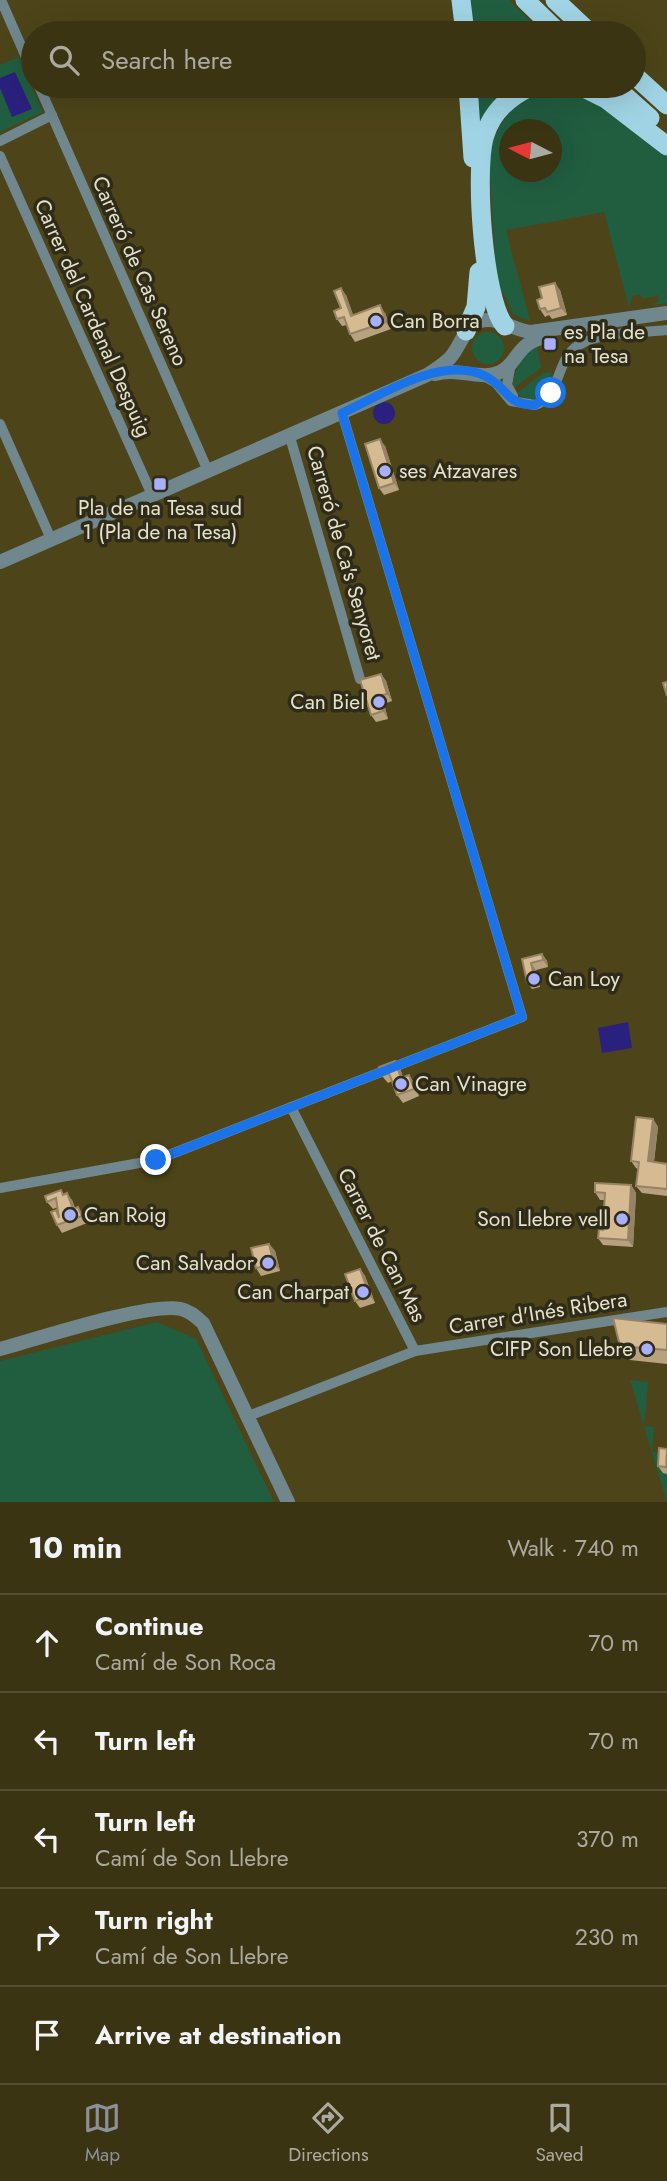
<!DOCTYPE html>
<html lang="en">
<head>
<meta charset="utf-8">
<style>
  body { margin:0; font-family:Jost,sans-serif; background:#413c1c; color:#f1f3f6 }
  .compass { position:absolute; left:499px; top:119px; width:63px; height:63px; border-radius:50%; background:#3a3413; box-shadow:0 7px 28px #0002; rotate:276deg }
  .stop { position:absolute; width:21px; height:21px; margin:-16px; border:5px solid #1a73e8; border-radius:50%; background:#fff }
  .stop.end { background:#1a73e8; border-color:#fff; box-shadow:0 2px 7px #0008 }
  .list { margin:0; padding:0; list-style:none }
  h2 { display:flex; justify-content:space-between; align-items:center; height:91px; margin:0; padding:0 28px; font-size:30px }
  h2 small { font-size:23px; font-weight:400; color:#abaaa0 }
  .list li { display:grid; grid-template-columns:46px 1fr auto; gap:21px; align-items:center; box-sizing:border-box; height:98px; padding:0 28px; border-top:2px solid #544f33 }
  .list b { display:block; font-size:26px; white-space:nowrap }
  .list p { margin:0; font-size:23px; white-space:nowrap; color:#abaaa0 }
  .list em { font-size:23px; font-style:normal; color:#abaaa0 }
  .icon { flex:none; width:38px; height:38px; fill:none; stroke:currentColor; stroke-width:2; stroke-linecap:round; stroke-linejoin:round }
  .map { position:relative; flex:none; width:667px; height:1502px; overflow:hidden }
  .search { position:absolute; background:#3a3413; box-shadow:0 7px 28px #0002; left:21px; right:21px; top:21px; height:77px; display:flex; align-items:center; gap:18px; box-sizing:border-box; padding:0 24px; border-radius:38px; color:#abaaa0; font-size:26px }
  .sheet { height:581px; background:#3a3413 }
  nav { display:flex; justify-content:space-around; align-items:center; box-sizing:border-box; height:98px; border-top:2px solid #544f33; background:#3a3413; font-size:19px; color:#abaaa0 }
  nav a { display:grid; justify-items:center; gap:4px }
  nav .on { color:#8c9099 }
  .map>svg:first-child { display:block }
  .green { fill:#215e40; fill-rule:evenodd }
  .water { fill:#2a207e }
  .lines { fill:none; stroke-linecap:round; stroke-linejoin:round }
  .minor { stroke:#70878e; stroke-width:10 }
  .tertiary { stroke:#70878e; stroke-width:14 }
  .trunk { stroke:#a0d4e4; stroke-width:19 }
  .wall { fill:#b8a17e }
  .shaded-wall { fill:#968366 }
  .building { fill:#d6bb92; stroke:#968366; stroke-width:2 }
  .route { stroke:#1a73e8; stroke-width:9 }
  .poi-dot { fill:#a8b0fc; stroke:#2f2b19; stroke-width:2.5 }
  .labels { text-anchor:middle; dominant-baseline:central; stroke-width:7; stroke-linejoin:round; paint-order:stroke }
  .street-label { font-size:21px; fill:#e5e1ca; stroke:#2f2b19 }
  .poi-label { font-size:21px; fill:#e5e1ca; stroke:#2f2b19; text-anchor:start }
</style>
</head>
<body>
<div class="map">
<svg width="667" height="1502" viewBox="0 0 667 1502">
  <rect width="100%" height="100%" fill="#4d4519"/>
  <g class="green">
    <polygon points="467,0 509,0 543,33 471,33"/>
    <polygon points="18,57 43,112 0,132 0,65"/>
    <polygon points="474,86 517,86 477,137"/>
    <path d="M560 89 588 95 667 154V303L652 305 659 301 658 295 642 299 640 294 632 296 629 307 604 212 506 230 530 321 513 314 503 292 497 293 489 159C495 119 520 92 560 89ZM510 130H552V172H510Z"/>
    <circle cx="488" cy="348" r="16"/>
    <path d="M537 346 541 368 513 388C512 371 523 356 537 346Z"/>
    <polygon points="552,372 545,394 531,400 516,394 543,373"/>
    <polygon points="157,1322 196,1339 274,1502 0,1502 0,1361"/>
    <polygon points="630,1380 648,1382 644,1426 654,1427 652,1451 667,1456 667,1502"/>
  </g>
  <g class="water">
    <polygon points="15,72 32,109 12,117 0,88 0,78"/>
    <circle cx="384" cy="413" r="11"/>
    <polygon points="628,1022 632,1048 602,1053 598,1028"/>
  </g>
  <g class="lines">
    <g class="minor">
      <polyline points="1,0 33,73"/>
      <polyline points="39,86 208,471"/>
      <polyline points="0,141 52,115"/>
      <polyline points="0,156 152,495"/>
      <polyline points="511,363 507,385 513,396"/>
      <path d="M482 375 496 383 511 401 535 405C562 396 555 359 579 345 602 331 641 333 667 330"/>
      <polyline points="0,424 51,539"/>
      <polyline points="290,437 360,679"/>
      <polyline points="291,1107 415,1351"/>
      <polyline points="0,1188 156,1160 522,1017 342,413"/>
      <polyline points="246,1417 415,1351 667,1312"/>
    </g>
    <g class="tertiary">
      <path d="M435 374C458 367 482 381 500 372 519 363 515 343 546 337"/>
      <path d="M0 562 427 375C435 370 443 365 450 358 462 345 465 320 488 320 503 320 516 331 531 332L667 313"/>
      <path d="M0 1349C37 1339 149 1302 181 1309 190 1311 196 1317 203 1323L288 1502"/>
    </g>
    <g class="trunk">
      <polyline points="461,0 465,33"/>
      <polyline points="525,0 559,33"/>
      <polyline points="555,0 590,33"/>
      <polyline points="634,75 667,105"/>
      <polyline points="468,86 473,158"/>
      <polyline points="580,86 606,99 667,146"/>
      <polyline points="614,86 650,118"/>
      <path d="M505 326C483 301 474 167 485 135 492 112 510 96 532 86"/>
      <polyline points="466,331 476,307 479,272"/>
    </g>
  </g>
  <g class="wall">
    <polygon points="560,290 567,315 552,319 549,315 545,317 540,309 542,298"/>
    <polygon points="346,295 353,315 385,313 391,329 355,342 350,334 347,325 342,326 337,319"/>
    <polygon points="385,446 399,490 384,495 379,488"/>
    <polygon points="381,674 386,681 392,701 384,704 388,719 376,722 371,715"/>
    <polygon points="542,954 547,961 548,967 536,970 540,987 532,989 527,982 522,959"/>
    <polygon points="395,1061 400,1068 403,1078 409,1075 414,1083 419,1096 403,1103 397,1095 392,1081 388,1083 382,1076"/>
    <polygon points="653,1119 658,1127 654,1162 667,1163 667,1196 642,1193 636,1186 638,1169 636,1168 631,1161"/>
    <polygon points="631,1185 636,1193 633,1247 603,1245 598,1238 603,1230 604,1200 600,1200 595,1192"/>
    <polygon points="64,1194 72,1200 75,1208 83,1214 87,1223 62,1233 57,1225 59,1213 58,1207 53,1209 47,1202"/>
    <polygon points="269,1244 275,1251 280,1271 261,1276 256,1268"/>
    <polygon points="360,1269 365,1276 375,1303 360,1308 355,1301"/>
    <polygon points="667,1324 667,1364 630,1360 620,1346"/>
    <polygon points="667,1449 667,1474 663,1473 658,1466"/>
  </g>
  <g class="shaded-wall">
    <polygon points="555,283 560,290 567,315 561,308"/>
    <polygon points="341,288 346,295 356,323 351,316"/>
    <polygon points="380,305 385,313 391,329 386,322"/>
    <polygon points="380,439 385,446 399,490 394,483"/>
    <polygon points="381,674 386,681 392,701 387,694"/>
    <polygon points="378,696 384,704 388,719 383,711"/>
    <polygon points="542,954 547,961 548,967 543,960"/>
    <polygon points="531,963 536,970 540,987 535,980"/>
    <polygon points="395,1061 400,1068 406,1086 401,1078"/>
    <polygon points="409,1075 414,1083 419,1096 414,1089"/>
    <polygon points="653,1119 658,1127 653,1169 648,1161"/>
    <polygon points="631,1185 636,1193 633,1247 628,1240"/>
    <polygon points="67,1193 72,1200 78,1216 73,1209"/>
    <polygon points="269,1244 275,1251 280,1271 274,1264"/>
    <polygon points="360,1269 365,1276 375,1303 370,1296"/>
  </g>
  <g class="building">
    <polygon points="555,283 561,308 547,312 545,308 540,309 537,300 542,298 539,287"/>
    <polygon points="341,288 351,316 380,305 386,322 350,334 344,317 337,319 334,311 341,308 334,291"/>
    <polygon points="380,439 394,483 379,488 365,444"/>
    <polygon points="381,674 387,694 378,696 383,711 371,715 360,680"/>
    <polygon points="667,682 667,696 663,683"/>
    <polygon points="542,954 543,960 531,963 535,980 527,982 522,959"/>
    <polygon points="395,1061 401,1078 409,1075 414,1089 397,1095 389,1073 382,1076 379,1067"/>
    <polygon points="636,1117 653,1119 648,1161 667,1164 667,1189 636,1186 639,1162 631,1161"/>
    <polygon points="595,1183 631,1185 628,1240 598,1238 599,1229 603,1230 605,1193 595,1192"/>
    <polygon points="61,1190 63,1195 67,1193 73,1209 78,1207 82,1216 57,1225 51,1212 56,1210 59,1218 56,1198 47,1202 45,1196"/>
    <polygon points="269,1244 274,1264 256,1268 251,1248"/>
    <polygon points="360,1269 370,1296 355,1301 345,1274"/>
    <polygon points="613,1318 667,1324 667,1350 620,1346"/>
    <polygon points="659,1448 667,1449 666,1467 658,1466"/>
  </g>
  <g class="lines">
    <path class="route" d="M156 1160 522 1017 342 413C382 395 440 355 485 376 508 387 505 405 535 405L551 393"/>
  </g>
  <g class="poi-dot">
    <circle cx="376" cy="321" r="7"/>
    <rect x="543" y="337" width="14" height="14" rx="3.5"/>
    <circle cx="385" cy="471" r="7"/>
    <rect x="153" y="477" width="14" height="14" rx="3.5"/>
    <circle cx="379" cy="702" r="7"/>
    <circle cx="534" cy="979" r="7"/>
    <circle cx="401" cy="1084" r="7"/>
    <circle cx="70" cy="1215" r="7"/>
    <circle cx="622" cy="1219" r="7"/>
    <circle cx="268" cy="1263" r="7"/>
    <circle cx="363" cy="1292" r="7"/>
    <circle cx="647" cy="1349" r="7"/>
  </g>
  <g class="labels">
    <g class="street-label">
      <text transform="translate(140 271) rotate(66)">Carreró de Cas Sereno</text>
      <text transform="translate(93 318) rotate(66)">Carrer del Cardenal Despuig</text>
      <text transform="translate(344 553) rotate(74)">Carreró de Ca's Senyoret</text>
      <text transform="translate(382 1245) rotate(63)">Carrer de Can Mas</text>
      <text transform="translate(538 1313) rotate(-9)">Carrer d'Inés Ribera</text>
    </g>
    <g class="poi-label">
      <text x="390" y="321">Can Borra</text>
      <text x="564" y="332">es Pla de<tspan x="564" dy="24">na Tesa</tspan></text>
      <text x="399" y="471">ses Atzavares</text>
      <text x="160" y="508" text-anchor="middle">Pla de na Tesa sud<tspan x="160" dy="24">1 (Pla de na Tesa)</tspan></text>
      <text x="365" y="702" text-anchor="end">Can Biel</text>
      <text x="548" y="979">Can Loy</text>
      <text x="415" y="1084">Can Vinagre</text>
      <text x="84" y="1215">Can Roig</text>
      <text x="608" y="1219" text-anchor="end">Son Llebre vell</text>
      <text x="254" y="1263" text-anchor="end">Can Salvador</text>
      <text x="349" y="1292" text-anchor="end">Can Charpat</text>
      <text x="633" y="1349" text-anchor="end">CIFP Son Llebre</text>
    </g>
  </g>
</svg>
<svg class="compass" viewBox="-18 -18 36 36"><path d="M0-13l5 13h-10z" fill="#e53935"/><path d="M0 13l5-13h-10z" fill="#abaaa0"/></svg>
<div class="stop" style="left:551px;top:393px"></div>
<div class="stop end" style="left:156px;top:1160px"></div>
<div class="search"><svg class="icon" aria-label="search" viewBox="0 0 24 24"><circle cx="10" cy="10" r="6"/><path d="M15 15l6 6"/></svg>Search here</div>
</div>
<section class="sheet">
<h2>10 min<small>Walk · 740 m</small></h2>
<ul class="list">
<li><svg class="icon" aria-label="ahead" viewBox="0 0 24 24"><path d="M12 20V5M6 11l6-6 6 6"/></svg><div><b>Continue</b><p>Camí de Son Roca</p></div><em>70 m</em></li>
<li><svg class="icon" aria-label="left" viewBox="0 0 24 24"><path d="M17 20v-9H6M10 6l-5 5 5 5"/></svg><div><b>Turn left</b></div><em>70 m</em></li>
<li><svg class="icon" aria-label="left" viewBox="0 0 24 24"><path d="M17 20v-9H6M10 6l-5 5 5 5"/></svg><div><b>Turn left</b><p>Camí de Son Llebre</p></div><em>370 m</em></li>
<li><svg class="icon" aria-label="right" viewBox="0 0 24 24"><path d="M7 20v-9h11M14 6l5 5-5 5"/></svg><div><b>Turn right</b><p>Camí de Son Llebre</p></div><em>230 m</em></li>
<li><svg class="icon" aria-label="arrive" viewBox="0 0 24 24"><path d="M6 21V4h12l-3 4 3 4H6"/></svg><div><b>Arrive at destination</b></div></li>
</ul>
</section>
<nav>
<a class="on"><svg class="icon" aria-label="map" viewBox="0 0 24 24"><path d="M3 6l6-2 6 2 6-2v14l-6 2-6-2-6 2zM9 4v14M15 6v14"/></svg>Map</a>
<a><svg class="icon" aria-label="directions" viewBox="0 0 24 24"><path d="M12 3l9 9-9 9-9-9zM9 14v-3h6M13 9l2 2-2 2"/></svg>Directions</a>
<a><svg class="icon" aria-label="saved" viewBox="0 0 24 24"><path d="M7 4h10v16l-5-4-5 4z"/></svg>Saved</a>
</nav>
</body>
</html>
